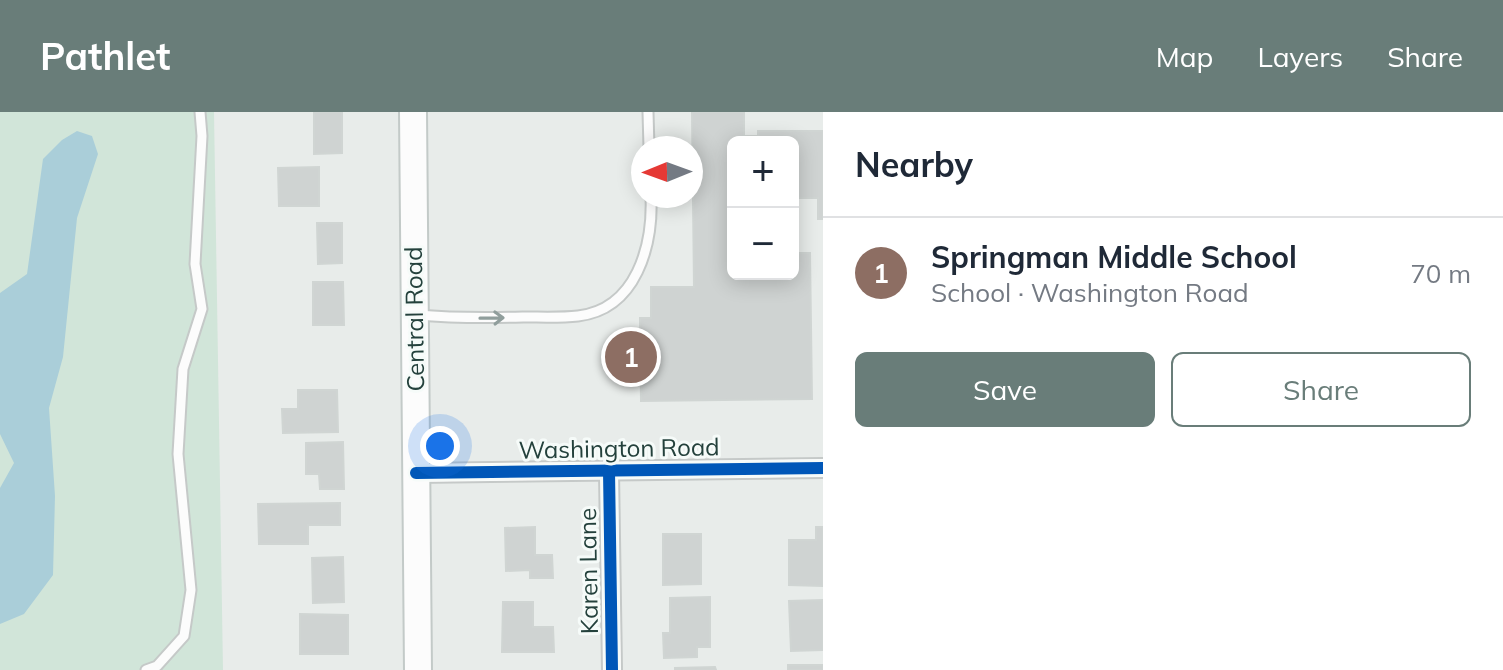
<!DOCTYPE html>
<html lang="en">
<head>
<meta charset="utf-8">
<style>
  body { margin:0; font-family:Mulish,sans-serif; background:#f6f6f7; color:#1f2937 }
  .controls { position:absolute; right:24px; top:24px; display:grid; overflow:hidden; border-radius:12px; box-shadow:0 4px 20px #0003 }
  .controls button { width:72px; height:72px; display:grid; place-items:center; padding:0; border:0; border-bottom:2px solid #e0e1e3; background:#fff; color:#1f2937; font:40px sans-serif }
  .compass { position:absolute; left:631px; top:24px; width:72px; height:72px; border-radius:50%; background:#fff; box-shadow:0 4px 20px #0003; rotate:269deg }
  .you { position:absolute; left:440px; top:334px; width:28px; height:28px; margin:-20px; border:6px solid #fff; border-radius:50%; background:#1a73e8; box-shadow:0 0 0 12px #1a73e833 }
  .badge { display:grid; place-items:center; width:52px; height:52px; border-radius:50%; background:#697d79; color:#fff; font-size:26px; font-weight:700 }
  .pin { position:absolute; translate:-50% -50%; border:4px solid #fff; box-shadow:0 2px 8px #0006 }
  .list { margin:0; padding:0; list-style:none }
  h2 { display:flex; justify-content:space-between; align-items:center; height:104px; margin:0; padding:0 32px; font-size:34px }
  h2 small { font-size:26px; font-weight:400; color:#747a83 }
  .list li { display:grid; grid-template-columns:52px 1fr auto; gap:24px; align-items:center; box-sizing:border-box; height:112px; padding:0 32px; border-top:2px solid #e0e1e3 }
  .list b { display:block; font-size:30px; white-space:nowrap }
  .list p { margin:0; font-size:26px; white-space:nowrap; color:#747a83 }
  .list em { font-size:26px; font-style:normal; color:#747a83 }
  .actions { display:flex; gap:16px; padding:24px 32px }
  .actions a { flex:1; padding:18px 0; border:2px solid #697d79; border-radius:12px; text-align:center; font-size:28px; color:#697d79 }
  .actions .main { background:#697d79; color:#fff }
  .map { position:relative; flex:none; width:823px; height:558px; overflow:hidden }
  header { display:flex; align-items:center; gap:48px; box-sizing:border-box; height:112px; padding:0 40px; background:#697d79; color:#fff }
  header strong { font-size:38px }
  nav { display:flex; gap:44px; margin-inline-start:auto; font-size:28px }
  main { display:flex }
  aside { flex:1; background:#fff }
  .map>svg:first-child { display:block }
  .green { fill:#d1e5d9 }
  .water { fill:#aaced9 }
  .building { fill:#cfd3d2; stroke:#d0d5d3; stroke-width:2 }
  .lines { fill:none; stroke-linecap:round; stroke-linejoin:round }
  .service-casing { stroke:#c5c9c8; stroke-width:13 }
  .minor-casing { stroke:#c5c9c8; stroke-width:22 }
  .secondary-casing { stroke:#c3cac8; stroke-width:30 }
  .service { stroke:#fcfcfc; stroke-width:9 }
  .minor { stroke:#fcfcfc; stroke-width:18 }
  .secondary { stroke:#fcfcfc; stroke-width:26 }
  .cycleway-casing { stroke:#f6fbf9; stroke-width:17 }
  .cycleway { stroke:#0057b8; stroke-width:12 }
  .oneway { stroke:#909e9c }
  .labels { text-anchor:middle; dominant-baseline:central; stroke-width:6; stroke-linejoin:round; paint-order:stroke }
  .street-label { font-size:24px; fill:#24413c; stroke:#f6fbf9 }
</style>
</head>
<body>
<header>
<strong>Pathlet</strong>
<nav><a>Map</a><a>Layers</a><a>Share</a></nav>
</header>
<main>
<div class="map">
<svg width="823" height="558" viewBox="0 0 823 558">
  <rect width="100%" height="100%" fill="#e8ecea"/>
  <polygon class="green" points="0,0 214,0 223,558 0,558"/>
  <polygon class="water" points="77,19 92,24 98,42 77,106 63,245 49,296 55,384 53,463 24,502 0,512 0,376 14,351 0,322 0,181 27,162 43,47 62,28"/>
  <g class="building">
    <polygon points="314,0 342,0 342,41 314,42"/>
    <polygon points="692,0 744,0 744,24 758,24 758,19 823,19 823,107 818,107 818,86 793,86 793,30 733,30 733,162 793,162 793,141 810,141 812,287 641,289 640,206 651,206 651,175 694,175"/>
    <polygon points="319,55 319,94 279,94 278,56"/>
    <polygon points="317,111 342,111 342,151 318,152"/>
    <polygon points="313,170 343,170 344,213 313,213"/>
    <polygon points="298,278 337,278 338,320 283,321 282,297 298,297"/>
    <polygon points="343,330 344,377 320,377 319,362 306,362 306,331"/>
    <polygon points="340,391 340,413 308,413 308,432 259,432 258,392"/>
    <polygon points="535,415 535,443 552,443 553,466 530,466 530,458 506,459 505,416"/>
    <polygon points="816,415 823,415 823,474 789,473 789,428 816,428"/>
    <polygon points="663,422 701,422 701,472 663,473"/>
    <polygon points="343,445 344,490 313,491 312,446"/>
    <polygon points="710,485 710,535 697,535 697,545 664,546 663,521 670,521 670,486"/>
    <polygon points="823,488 823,538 791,539 789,489"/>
    <polygon points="503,490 533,490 533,515 553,515 554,540 502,540"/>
    <polygon points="300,502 348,503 348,542 300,542"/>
    <rect x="788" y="553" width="35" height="5"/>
    <polygon points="715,555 716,558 675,558 675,556"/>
  </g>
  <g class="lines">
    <defs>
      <g id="service">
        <polyline points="648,0 649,36"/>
        <path d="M417 203C453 206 487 206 523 205 541 205 560 206 578 204 637 197 653 133 651 84"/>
        <polyline points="146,558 157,554 184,524 191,478 178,342 183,257 202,197 195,152 202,24 200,0"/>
      </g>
      <g id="minor">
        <polyline points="609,359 612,558"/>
        <polyline points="416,361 823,356"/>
      </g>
      <polyline id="secondary" points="413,0 418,558"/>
    </defs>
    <use href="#service" class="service-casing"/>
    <use href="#minor" class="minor-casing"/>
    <use href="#secondary" class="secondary-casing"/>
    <use href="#service" class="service"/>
    <use href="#minor" class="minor"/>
    <use href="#secondary" class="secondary"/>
    <defs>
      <g id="cycleway">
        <polyline points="609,359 612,558"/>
        <polyline points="416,361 823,356"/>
      </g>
    </defs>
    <use href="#cycleway" class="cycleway-casing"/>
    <use href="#cycleway" class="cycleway"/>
  </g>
  <defs><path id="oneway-shaft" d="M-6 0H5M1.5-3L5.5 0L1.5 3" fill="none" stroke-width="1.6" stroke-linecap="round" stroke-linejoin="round" transform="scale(2)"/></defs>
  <use class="oneway" href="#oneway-shaft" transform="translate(492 206) rotate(-1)"/>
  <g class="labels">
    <g class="street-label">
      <text transform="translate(414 207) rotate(-91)">Central Road</text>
      <text transform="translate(619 336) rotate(-1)">Washington Road</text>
      <text transform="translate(588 459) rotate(-91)">Karen Lane</text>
    </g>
  </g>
</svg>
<div class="controls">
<button>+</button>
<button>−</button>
</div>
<svg class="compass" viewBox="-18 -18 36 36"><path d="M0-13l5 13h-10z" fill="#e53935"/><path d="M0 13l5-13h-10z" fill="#747a83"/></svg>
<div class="you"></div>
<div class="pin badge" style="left:631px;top:245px;background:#8d6e63">1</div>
</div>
<aside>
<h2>Nearby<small></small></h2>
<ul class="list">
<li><span class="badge" style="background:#8d6e63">1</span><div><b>Springman Middle School</b><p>School · Washington Road</p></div><em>70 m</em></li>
</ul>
<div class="actions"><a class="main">Save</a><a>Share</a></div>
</aside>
</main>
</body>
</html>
